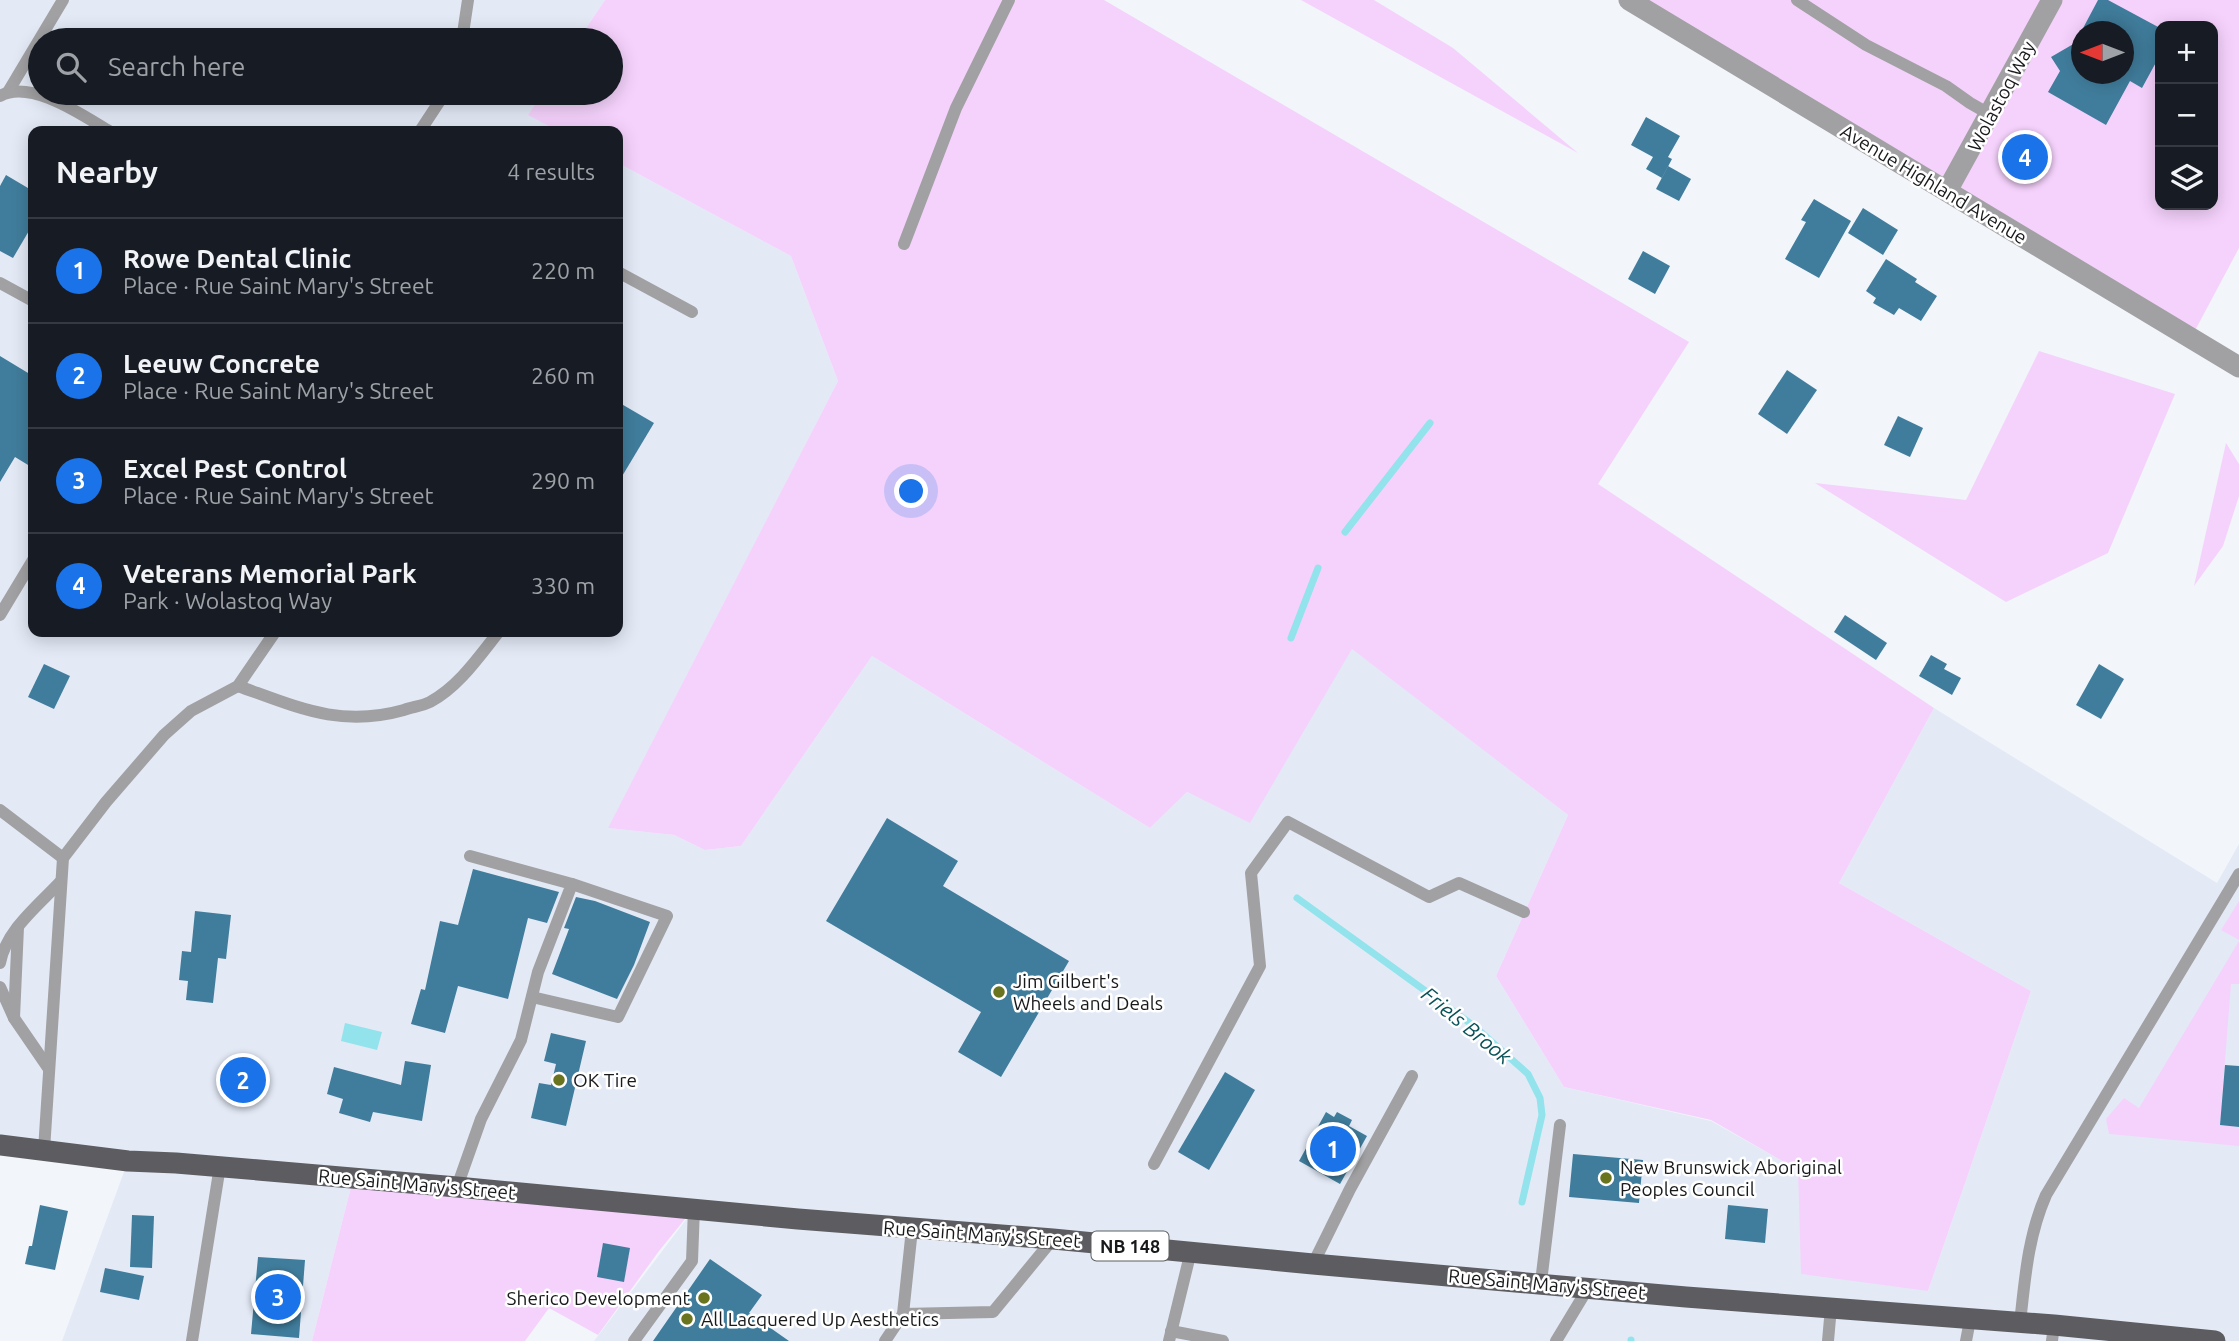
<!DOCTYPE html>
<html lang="en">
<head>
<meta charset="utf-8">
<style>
  body { margin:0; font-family:Ubuntu,sans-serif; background:#20242c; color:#f1f3f6 }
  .controls { position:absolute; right:21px; top:21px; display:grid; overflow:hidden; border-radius:14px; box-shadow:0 4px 18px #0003 }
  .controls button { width:63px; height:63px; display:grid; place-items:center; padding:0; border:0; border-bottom:2px solid #363941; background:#171b24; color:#f1f3f6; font:35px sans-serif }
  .compass { position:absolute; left:2071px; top:21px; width:63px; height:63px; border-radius:50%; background:#171b24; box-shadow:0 4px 18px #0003; rotate:270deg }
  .you { position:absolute; left:912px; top:492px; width:24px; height:24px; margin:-18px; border:5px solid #fff; border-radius:50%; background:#1a73e8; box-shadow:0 0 0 10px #1a73e833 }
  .badge { display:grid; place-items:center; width:46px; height:46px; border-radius:50%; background:#1a73e8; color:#fff; font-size:23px; font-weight:700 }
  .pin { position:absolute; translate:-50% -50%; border:4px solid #fff; box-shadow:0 2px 7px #0006 }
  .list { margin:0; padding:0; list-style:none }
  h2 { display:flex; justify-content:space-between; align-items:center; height:91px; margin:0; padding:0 28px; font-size:30px }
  h2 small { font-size:23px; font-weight:400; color:#9ea1a6 }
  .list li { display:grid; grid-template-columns:46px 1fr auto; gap:21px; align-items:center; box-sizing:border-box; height:105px; padding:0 28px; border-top:2px solid #363941 }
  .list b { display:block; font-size:26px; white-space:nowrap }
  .list p { margin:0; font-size:23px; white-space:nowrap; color:#9ea1a6 }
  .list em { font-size:23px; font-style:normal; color:#9ea1a6 }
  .icon { flex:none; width:38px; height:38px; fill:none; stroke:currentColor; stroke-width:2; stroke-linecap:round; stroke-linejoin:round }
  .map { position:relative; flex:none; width:2239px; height:1341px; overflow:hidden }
  .search { position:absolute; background:#171b24; box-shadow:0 4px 18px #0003; left:28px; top:28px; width:595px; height:77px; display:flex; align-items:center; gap:18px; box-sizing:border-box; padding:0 24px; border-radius:38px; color:#9ea1a6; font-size:26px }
  .panel { position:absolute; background:#171b24; box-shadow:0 4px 18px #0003; left:28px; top:126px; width:595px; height:511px; border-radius:14px }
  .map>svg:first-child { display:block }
  .built { fill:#e3eaf6 }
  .green { fill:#f5d2fc; fill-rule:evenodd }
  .water { fill:#92e3eb }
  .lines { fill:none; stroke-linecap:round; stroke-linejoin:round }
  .stream { stroke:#92e3eb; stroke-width:7 }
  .building { fill:#407d9c }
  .lane { stroke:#a1a1a3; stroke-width:12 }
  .street { stroke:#a1a1a3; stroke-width:21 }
  .primary { stroke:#5d5d61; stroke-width:21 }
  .poi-dot { fill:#6a741e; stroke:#fff; stroke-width:2.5 }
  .labels { text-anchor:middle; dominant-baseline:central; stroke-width:5; stroke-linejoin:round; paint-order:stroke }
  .shield { fill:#fff; stroke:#5d5e5f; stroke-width:2 }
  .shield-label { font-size:18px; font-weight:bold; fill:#18191b }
  .street-label { font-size:19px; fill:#18191b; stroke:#fff }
  .poi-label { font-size:19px; fill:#18191b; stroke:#fff; text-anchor:start }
  .water-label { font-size:21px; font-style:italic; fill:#085258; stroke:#fff }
</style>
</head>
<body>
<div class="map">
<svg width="2239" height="1341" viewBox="0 0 2239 1341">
  <rect width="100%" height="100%" fill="#f2f5fa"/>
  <polygon class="built" points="0,0 605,0 578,40 40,40 40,93 543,93 529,115 558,131 33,131 33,632 618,632 618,163 791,256 838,381 609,828 674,835 705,850 741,846 872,656 1150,828 1187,792 1250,822 1352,648 1568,815 1496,976 1564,1087 1711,1121 1798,1170 1928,1291 2031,991 1839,883 1934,708 2217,883 2239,844 2239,1341 594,1341 694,1209 353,1179 312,1341 62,1341 128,1161 0,1147"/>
  <g class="green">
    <polygon points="605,0 1104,0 1689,342 1598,484 1934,708 1839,883 2031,991 1928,1291 1801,1274 1798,1170 1711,1120 1564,1087 1496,976 1568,815 1352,649 1250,823 1187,792 1150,828 872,656 741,846 705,850 674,835 608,828 838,381 791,256 618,163 618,131 558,131 528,115 543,93 611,93 611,40 578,40"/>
    <polygon points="1301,0 1374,0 1453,48 1578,153"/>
    <path d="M1629 0H2239V248L2191 338ZM2160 26H2213V205H2160ZM2082 32H2124V74H2082Z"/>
    <polygon points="2039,351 2175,394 2108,553 2006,602 1815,483 1966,500"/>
    <polygon points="2226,443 2239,464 2239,496 2223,546 2194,586"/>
    <polygon points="2239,901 2239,940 2221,930"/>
    <polygon points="2239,941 2239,984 2231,984 2220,1125 2239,1127 2239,1146 2109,1134 2106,1119 2124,1098 2139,1108"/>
    <polygon points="353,1179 694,1208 659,1251 598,1335 549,1308 525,1341 312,1341"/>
  </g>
  <polygon class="water" points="345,1023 382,1032 377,1050 341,1041"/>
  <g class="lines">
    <g class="stream">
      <polyline points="1345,532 1430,423"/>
      <polyline points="1291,638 1318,568"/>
      <polyline points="1297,898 1474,1026 1528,1074 1540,1098 1542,1115 1522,1202"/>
      <polyline points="1631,1340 1631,1341"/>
    </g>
  </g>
  <g class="building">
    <polygon points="2098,0 2108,0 2160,28 2160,55 2142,88 2130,81 2106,125 2048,92 2060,71 2051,57 2082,39 2082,74 2124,74 2124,32 2081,32"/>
    <polygon points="1646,117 1680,136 1668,157 1672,159 1662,178 1646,169 1653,157 1631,145"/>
    <polygon points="1668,166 1691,179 1679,201 1656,189"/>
    <polygon points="6,175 33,191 33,224 13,258 0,251 0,186"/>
    <polygon points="1814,199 1851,221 1819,278 1785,259 1806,222 1801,220"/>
    <polygon points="1863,208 1898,230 1883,255 1848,233"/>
    <polygon points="1643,251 1670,266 1655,294 1628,279"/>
    <polygon points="1886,259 1917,279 1915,282 1937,296 1921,321 1899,308 1894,315 1873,303 1876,298 1866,291"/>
    <polygon points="0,356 33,376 33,468 15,457 0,482"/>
    <polygon points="1787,370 1817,390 1787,434 1758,414"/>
    <polygon points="618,402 654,423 618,483"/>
    <polygon points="1898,416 1923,428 1910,457 1884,445"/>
    <polygon points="1845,615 1887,643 1876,660 1834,632"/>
    <polygon points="1931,655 1947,664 1944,669 1961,678 1952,695 1919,676"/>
    <polygon points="44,664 70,676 54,709 28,697"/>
    <polygon points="2099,664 2124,679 2101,719 2076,705"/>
    <polygon points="887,818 958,861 943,886 1069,961 1001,1077 958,1052 981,1012 826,921"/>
    <polygon points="473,869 559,892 547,923 528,918 508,999 458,986 445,1033 411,1024 421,989 425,990 440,921 458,925"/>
    <polygon points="576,897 595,901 650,922 634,965 617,999 552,974 569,929 564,928"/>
    <polygon points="195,911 231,915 226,959 218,958 213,1003 186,1000 188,981 179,980 182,951 191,952"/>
    <polygon points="551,1033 586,1041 566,1126 531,1118 539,1083 551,1085 556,1064 544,1061"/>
    <polygon points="405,1061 431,1065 422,1121 373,1112 370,1122 339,1113 343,1099 327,1094 334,1067 401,1085"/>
    <polygon points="233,1064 254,1066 253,1094 232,1094"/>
    <polygon points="2225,1065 2239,1066 2239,1127 2220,1125"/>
    <polygon points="1225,1072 1255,1090 1209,1170 1178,1152"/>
    <polygon points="1326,1112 1334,1117 1337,1112 1352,1120 1349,1126 1367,1136 1340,1184 1299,1161"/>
    <polygon points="1573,1154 1643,1160 1639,1203 1569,1197"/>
    <polygon points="40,1205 68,1211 55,1270 25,1264 29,1246 32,1246"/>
    <polygon points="1728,1205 1768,1209 1765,1243 1725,1239"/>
    <polygon points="132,1215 154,1216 152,1268 130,1267"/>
    <polygon points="603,1243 630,1248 624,1282 597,1277"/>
    <polygon points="258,1257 305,1260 299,1338 251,1334"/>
    <polygon points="710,1259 762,1295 749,1313 789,1341 653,1341"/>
    <polygon points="105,1268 144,1276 139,1300 100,1292"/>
  </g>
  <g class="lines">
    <g class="lane">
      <polyline points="1797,0 1866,45 1946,86 1970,103 1991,115"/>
      <polyline points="462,40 468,0"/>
      <polyline points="8,92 63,0"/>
      <path d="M0 96C31 79 82 115 109 131"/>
      <polyline points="420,131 445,93"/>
      <polyline points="904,244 956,108 1009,0"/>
      <polyline points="618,272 692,312"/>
      <polyline points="0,283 33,301"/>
      <polyline points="0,615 33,560"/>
      <path d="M238 686C297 707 340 728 404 710 412 707 422 706 430 702 458 687 478 658 497 634"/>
      <polyline points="0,810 63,858"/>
      <path d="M0 963C6 930 39 905 61 881"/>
      <polyline points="0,987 14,1018 49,1069"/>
      <polyline points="532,997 618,1017 667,916 572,884"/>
      <polyline points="14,1018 18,927"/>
      <polyline points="44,1150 63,858 106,802 164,735 191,711 238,686 275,632"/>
      <polyline points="1154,1164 1260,966 1251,873 1288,822 1429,897 1459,883 1524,912"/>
      <polyline points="457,1187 481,1119 521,1040 538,972 572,884 470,856"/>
      <polyline points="1313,1264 1350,1189 1412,1076"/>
      <polyline points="1541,1282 1560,1125"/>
      <polyline points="903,1314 993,1312 1053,1239"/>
      <path d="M2020 1323C2025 1278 2028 1236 2046 1195L2239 874"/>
      <polyline points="1171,1331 1223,1341"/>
      <polyline points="192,1341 220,1166"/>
      <polyline points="634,1341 692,1261 694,1208"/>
      <polyline points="885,1341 903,1314 912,1229"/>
      <polyline points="1169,1341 1191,1251"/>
      <polyline points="1556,1341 1588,1288"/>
      <polyline points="1828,1341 1831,1307"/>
      <polyline points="1966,1341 1970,1320"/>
      <polyline points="2052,1341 2054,1325"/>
    </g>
    <g class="street">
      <polyline points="1629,0 2239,367"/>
      <polyline points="1947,191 2052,0"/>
    </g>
    <polyline class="primary" points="0,1145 128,1161 176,1163 457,1187 798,1219 1053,1239 1313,1264 1686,1297 2054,1325 2215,1341"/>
  </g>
  <g class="poi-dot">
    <circle cx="999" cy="992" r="7"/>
    <circle cx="559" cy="1080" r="7"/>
    <circle cx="1606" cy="1178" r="7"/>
    <circle cx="704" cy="1298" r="7"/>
    <circle cx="687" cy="1319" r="7"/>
  </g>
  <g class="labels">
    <rect class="shield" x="1091.5" y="1231.5" width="77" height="29" rx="5"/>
    <g class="shield-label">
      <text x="1130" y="1246">NB 148</text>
    </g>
    <g class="street-label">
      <text transform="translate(2001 96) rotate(-62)">Wolastoq Way</text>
      <text transform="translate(1934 184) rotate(31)">Avenue Highland Avenue</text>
      <text transform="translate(417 1184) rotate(5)">Rue Saint Mary's Street</text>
      <text transform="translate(982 1234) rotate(4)">Rue Saint Mary's Street</text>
      <text transform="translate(1547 1284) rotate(5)">Rue Saint Mary's Street</text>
    </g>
    <g class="poi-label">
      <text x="1013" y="981">Jim Gilbert's<tspan x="1013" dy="22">Wheels and Deals</tspan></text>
      <text x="573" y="1080">OK Tire</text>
      <text x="1620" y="1167">New Brunswick Aboriginal<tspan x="1620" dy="22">Peoples Council</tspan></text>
      <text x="690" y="1298" text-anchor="end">Sherico Development</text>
      <text x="701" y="1319">All Lacquered Up Aesthetics</text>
    </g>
    <g class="water-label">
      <text transform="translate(1467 1025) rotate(39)">Friels Brook</text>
    </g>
  </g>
</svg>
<div class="controls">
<button>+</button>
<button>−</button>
<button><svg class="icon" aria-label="layers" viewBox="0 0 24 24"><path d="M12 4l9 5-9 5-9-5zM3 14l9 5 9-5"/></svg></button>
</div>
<svg class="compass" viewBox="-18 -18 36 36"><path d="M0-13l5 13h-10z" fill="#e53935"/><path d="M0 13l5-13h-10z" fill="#9ea1a6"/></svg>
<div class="you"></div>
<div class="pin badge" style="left:1333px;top:1149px">1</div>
<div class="pin badge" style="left:243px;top:1080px">2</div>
<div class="pin badge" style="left:278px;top:1297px">3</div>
<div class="pin badge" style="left:2025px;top:157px">4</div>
<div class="search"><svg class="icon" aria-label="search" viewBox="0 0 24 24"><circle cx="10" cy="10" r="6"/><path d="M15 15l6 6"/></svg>Search here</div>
<section class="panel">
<h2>Nearby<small>4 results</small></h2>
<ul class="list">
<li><span class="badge">1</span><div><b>Rowe Dental Clinic</b><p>Place · Rue Saint Mary's Street</p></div><em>220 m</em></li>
<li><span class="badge">2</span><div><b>Leeuw Concrete</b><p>Place · Rue Saint Mary's Street</p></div><em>260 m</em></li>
<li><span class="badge">3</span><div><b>Excel Pest Control</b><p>Place · Rue Saint Mary's Street</p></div><em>290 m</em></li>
<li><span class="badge">4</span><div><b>Veterans Memorial Park</b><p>Park · Wolastoq Way</p></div><em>330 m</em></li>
</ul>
</section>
</div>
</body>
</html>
